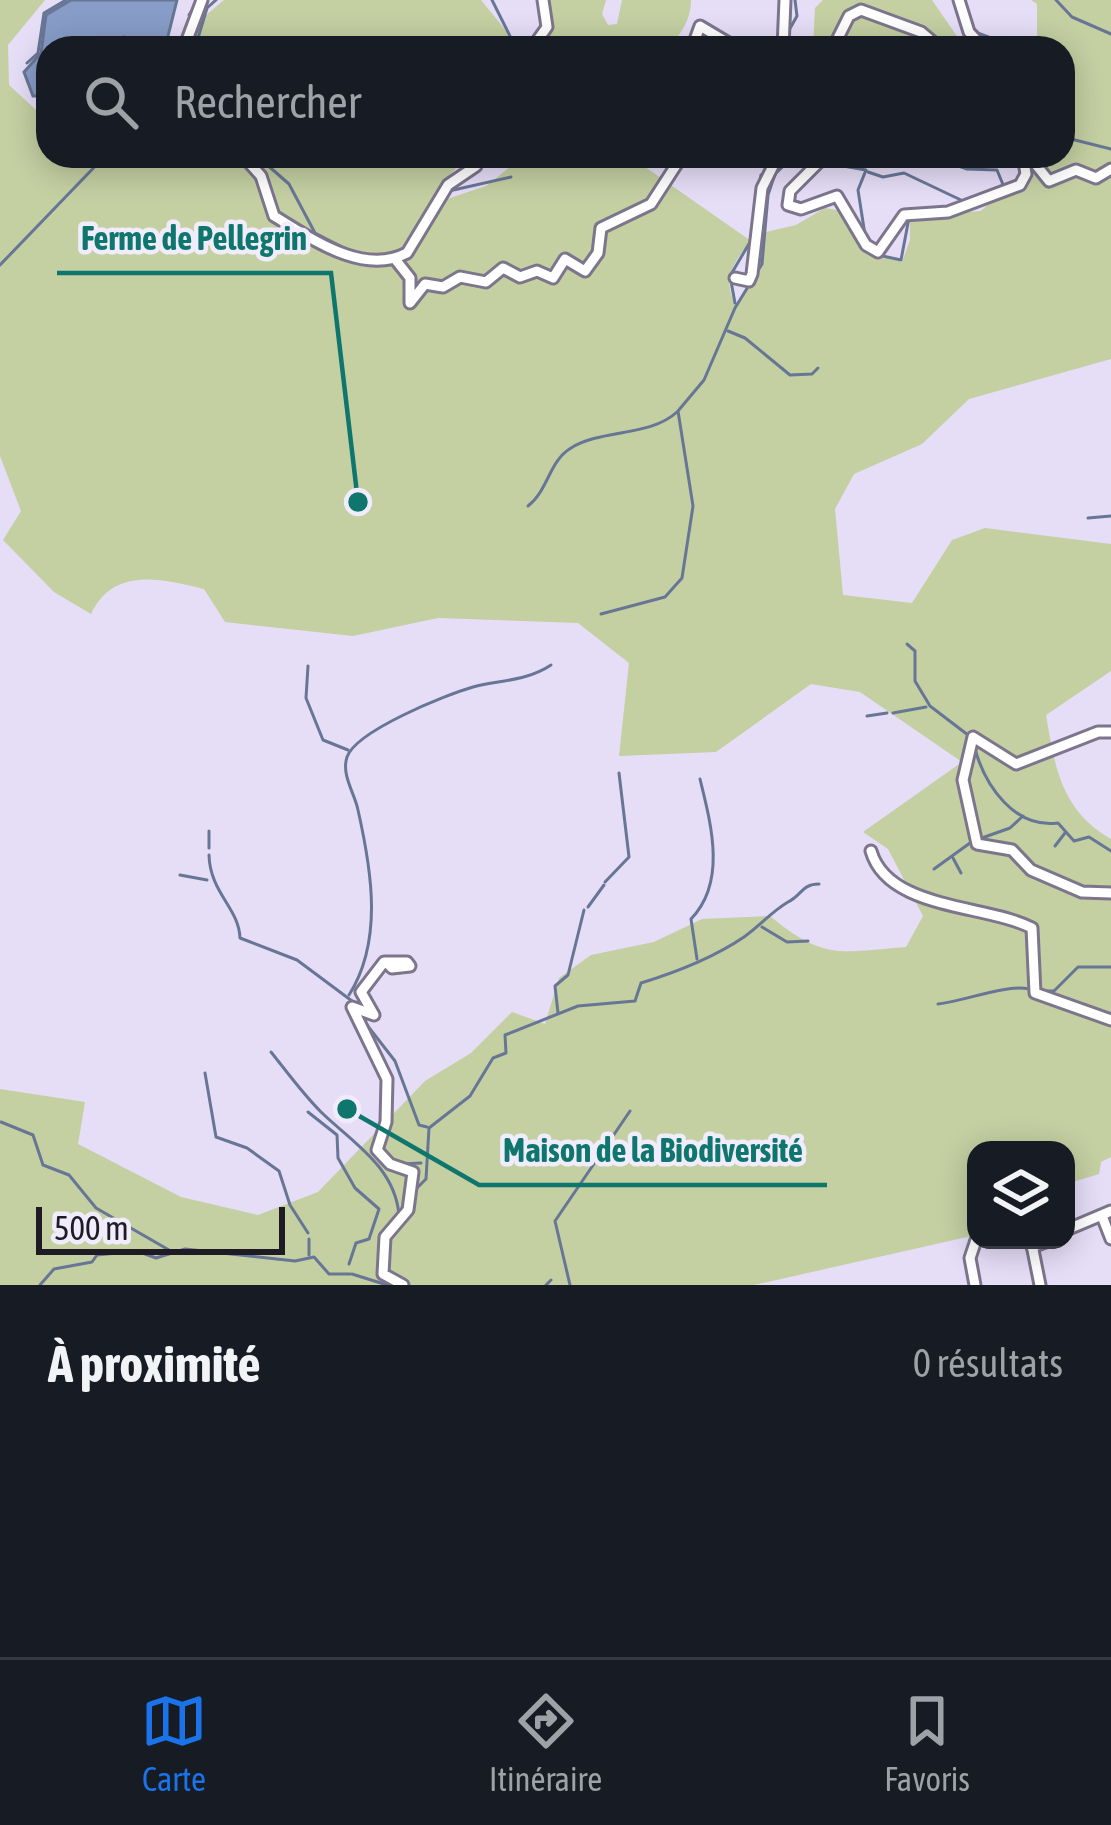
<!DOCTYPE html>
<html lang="fr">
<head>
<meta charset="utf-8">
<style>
  body { margin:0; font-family:"Asap Condensed",sans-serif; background:#20242c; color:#f1f3f6 }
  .controls { position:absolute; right:36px; bottom:36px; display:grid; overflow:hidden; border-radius:24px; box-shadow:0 6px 30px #0003 }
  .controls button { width:108px; height:108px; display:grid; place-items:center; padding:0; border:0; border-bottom:3px solid #363941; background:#171b24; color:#f1f3f6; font:60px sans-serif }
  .scale { position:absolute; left:36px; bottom:30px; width:249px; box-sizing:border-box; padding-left:12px; border:6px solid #1f1b25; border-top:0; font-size:33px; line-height:42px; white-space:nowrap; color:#1f1b25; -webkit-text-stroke:9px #f1ecfc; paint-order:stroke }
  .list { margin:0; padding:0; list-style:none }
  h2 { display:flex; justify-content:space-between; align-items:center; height:156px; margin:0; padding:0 48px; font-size:51px }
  h2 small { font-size:39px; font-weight:400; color:#9ea1a6 }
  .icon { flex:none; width:66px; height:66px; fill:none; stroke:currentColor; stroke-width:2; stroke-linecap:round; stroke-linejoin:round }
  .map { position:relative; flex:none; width:1111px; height:1285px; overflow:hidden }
  .search { position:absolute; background:#171b24; box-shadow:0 6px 30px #0003; left:36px; right:36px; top:36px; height:132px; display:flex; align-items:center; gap:30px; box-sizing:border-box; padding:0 42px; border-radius:36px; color:#9ea1a6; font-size:45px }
  .sheet { height:372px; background:#171b24 }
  nav { display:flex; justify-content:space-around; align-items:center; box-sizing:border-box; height:168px; border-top:3px solid #363941; background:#171b24; font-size:33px; color:#9ea1a6 }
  nav a { display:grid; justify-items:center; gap:6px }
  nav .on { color:#1a73e8 }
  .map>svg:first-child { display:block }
  .green { fill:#c4cfa2 }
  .water { fill:#879dc7; stroke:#687696; stroke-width:3 }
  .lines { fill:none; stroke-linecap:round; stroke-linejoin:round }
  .stream { stroke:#687696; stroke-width:3 }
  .minor-casing { stroke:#7d758c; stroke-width:15 }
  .minor { stroke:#fff; stroke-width:9 }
  .leader { fill:none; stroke:#0f766e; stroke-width:4.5 }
  .callout-dot { fill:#0f766e; stroke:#f1ecfc; stroke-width:4.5 }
  .callout-label { font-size:33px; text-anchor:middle; font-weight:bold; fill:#0f766e; stroke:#f1ecfc; stroke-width:9; stroke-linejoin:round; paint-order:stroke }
</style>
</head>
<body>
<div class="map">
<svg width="1111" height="1285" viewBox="0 0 1111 1285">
  <rect width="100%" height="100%" fill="#e6ddf7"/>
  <g class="green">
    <path d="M0 0H45L8 45 9 85 48 121V156H482L459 165 446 179 447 199 486 186 510 167 616 159 638 162 751 241C732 264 721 280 737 307L762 266V233L796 225 825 208 841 211 861 250 902 262 910 240V216L981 211 1027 168 1026 156H1063V48H1037V4L1031 0H1111V359L969 399 922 444 854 474 835 509 843 595 912 603 952 540 985 528 1111 544V671L1046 715C1055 769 1062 811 1111 839V1157L1101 1162 1099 1174 1066 1184V1150H976V1235L754 1285H0V1089L85 1102 78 1144 181 1197 258 1215 318 1192 425 1081 471 1053 512 1012 545 1024 559 978 591 955 654 942 702 919 770 916C824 961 840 952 906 947L923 916 888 849 863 832 962 762 860 692 811 684 716 752 619 756 629 663 578 623 438 618 353 636 225 622 204 589C160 578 113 567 91 614L54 592 3 540 21 511 0 456Z"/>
    <polygon points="224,0 481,0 520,48 195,48 197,23"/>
    <path d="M550 0H606L602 14 608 25 617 24 622 0H691C691 20 681 33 669 48H539L552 23Z"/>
    <polygon points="823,0 932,0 965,48 813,48 815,8"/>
  </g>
  <polygon class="water" points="71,0 177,0 165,48 128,48 124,37 103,42 103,48 93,48 90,40 91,48 48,48 48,96 33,96 24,72 41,53 46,15"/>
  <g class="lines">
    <g class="stream">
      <polyline points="492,0 516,48"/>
      <polyline points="1056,0 1072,17 1111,34"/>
      <polyline points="957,6 963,28"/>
      <polyline points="189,15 198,1"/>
      <polyline points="788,32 797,16 795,0"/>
      <polyline points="975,32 1018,48"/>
      <polyline points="195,48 207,8 216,0"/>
      <polyline points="27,63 38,53 44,13 66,0"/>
      <polyline points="1063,137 1111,149"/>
      <polyline points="257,156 289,184 315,233 350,251"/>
      <polyline points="931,156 967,169 997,170 1004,187"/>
      <polyline points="826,163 866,170 858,190 865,235"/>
      <polyline points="868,172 883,177 904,173 961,200"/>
      <polyline points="759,186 761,175"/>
      <polyline points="449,191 511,177"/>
      <polyline points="861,243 869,253 901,260 909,218"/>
      <polyline points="0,265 105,156"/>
      <polyline points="735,303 730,276 753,237"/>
      <polyline points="728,331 745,338 790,375 812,374 818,368"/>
      <path d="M528 506C548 491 549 461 571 448 601 429 650 437 677 412"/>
      <polyline points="1088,518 1111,516"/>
      <polyline points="601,614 665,597 682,578 693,506 678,411 704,380 735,308 762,264 768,195 775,174 794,156"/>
      <polyline points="907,644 915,651 915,681 930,706 968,735"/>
      <polyline points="308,666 306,698 323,740 348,750"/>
      <polyline points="893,713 926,707"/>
      <polyline points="867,716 887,713"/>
      <path d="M975 749C985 785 1014 829 1058 823L1074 841 1089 837 1111 851"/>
      <polyline points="209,831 209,848"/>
      <polyline points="979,839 1010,828 1023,816"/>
      <polyline points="1055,846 1065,833"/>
      <path d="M209 855C210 893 239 908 240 938L297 960 352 1001"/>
      <polyline points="953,858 961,873"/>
      <polyline points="934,869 970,843"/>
      <polyline points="180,875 207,880"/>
      <polyline points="605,882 629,857 619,773"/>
      <polyline points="588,907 604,885"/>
      <polyline points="762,927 787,942 808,941"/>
      <path d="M697 959 691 919C727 882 711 824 700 779"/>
      <polyline points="1039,991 1054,991 1078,967 1111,967"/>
      <path d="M349 995C383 941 372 872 358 810 355 794 341 775 347 757 356 731 445 695 473 687 501 680 527 681 551 665"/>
      <path d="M938 1004C965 1001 1006 984 1029 989"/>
      <polyline points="558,1013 555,986 568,975 584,910"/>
      <polyline points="360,1016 395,1061 419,1125 427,1127"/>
      <path d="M271 1052C287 1072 303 1094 321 1112 353 1143 395 1167 399 1215"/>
      <polyline points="205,1073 216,1137 247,1148 279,1171 290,1205 308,1233"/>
      <polyline points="308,1112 337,1135 338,1158 355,1188 379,1209 369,1239 356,1243 349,1264"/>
      <polyline points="1,1122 33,1135 43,1165 69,1175 96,1208 169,1250"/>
      <polyline points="401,1164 421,1163"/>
      <path d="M415 1190 426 1179 429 1128 470 1096 493 1058 506 1053 505 1035 578 1006 635 1001 641 983C677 972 713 958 744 937 761 925 771 912 788 902 802 895 802 884 819 884"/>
      <polyline points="309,1239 309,1255"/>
      <polyline points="352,1274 387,1285"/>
      <polyline points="40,1285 54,1269 92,1262 97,1255 137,1251 156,1258 185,1249 295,1261 314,1257 329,1274 350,1274"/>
      <polyline points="546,1285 551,1280"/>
      <polyline points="570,1285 555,1221 630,1111"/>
    </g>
    <defs>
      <g id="minor">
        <polyline points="959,0 969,32 984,48"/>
        <polyline points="184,48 202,0"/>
        <polyline points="532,48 547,27 543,0"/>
        <polyline points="692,48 700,26 737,48"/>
        <polyline points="783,48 785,0"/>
        <polyline points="833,48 849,16 861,10 921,32 940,48"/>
        <path d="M243 156 261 176 274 216C312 239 363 276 407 253L448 185 476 166"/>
        <polyline points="825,156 790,191 788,205 801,209 837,196 866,245 878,252 904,215 948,212 1020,185 1026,174 1023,156"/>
        <polyline points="1029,156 1049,181 1076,170 1096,178 1111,169"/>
        <polyline points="395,259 410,278 410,303 425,284 443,287 460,277 486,282 503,268 520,277 537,271 553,278 565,259 585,271 598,253 601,228 651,204 682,156"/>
        <polyline points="735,278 749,281 752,274 762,188 778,156"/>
        <polyline points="1111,732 1098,732 1016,764 973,737 963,780 977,844 1012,850 1031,870 1082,892 1111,893"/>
        <path d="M871 851C888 910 985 904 1032 928L1035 993 1111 1020"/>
        <polyline points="386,962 392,968 410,966 407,962 384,962 361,992 374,1015 352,1007 387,1079 386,1122 377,1150 390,1164 413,1172 408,1210 385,1237 383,1274 403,1285"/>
        <polyline points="1102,1216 1111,1239"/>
        <polyline points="1066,1230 1111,1211"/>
        <polyline points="1031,1240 1040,1285"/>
        <polyline points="1032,1247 1051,1240"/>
        <polyline points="975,1285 970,1258 976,1240"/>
      </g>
    </defs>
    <use href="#minor" class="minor-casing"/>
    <use href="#minor" class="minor"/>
  </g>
  <path class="leader" d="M358 502L331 273H57M347 1109L479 1185H827"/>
  <g class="callout-dot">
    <circle cx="358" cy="502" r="12"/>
    <circle cx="347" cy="1109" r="12"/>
  </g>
  <g class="callout-label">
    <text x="194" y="250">Ferme de Pellegrin</text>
    <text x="653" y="1162">Maison de la Biodiversité</text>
  </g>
</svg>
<div class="controls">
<button><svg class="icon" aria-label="layers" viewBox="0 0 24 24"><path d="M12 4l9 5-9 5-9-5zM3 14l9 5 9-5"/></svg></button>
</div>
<div class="scale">500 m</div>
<div class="search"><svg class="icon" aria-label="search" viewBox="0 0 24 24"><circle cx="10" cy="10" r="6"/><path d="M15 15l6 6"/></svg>Rechercher</div>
</div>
<section class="sheet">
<h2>À proximité<small>0 résultats</small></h2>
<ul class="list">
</ul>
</section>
<nav>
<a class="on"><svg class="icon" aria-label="map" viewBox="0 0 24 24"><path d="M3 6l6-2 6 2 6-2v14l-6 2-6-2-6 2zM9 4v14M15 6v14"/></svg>Carte</a>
<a><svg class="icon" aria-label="directions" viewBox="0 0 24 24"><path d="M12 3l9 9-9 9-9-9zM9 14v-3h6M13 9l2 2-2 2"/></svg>Itinéraire</a>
<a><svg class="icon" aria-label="saved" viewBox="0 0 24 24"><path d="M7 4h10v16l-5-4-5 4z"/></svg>Favoris</a>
</nav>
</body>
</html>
